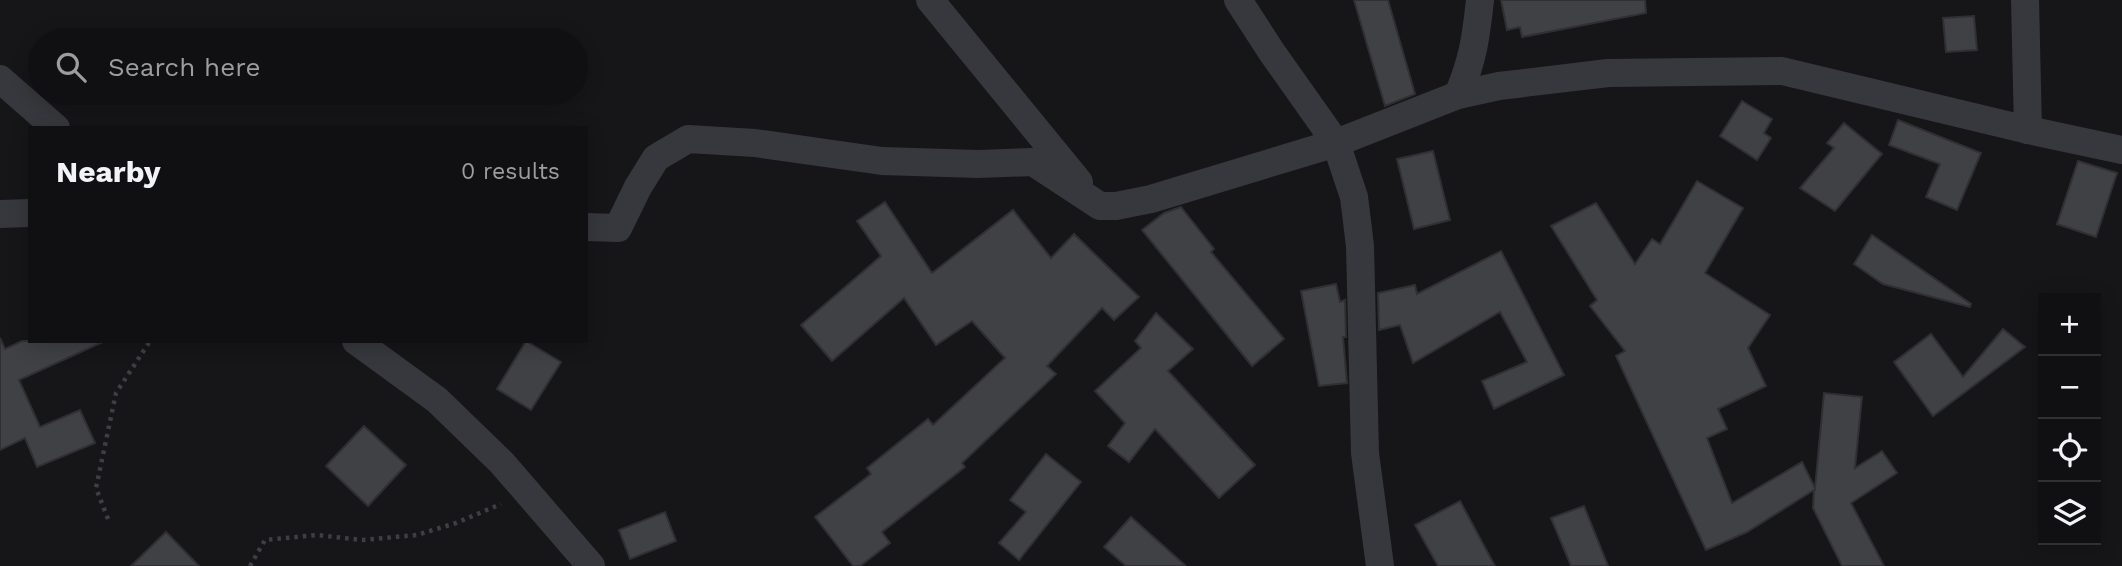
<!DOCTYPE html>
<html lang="en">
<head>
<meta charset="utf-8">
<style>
  body { margin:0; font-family:"Work Sans",sans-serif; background:#19191b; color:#f1f3f6 }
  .controls { position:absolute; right:21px; bottom:21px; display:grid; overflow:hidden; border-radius:0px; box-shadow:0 4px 18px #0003 }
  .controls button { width:63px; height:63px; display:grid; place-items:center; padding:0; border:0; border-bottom:2px solid #303032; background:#101012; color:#f1f3f6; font:35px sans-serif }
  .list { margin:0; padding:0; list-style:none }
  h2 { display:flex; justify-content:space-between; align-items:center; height:91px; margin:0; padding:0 28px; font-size:30px }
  h2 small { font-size:23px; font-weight:400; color:#9c9d9f }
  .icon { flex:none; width:38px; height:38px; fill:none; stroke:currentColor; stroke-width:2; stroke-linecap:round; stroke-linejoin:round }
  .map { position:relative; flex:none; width:2122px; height:566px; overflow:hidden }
  .search { position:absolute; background:#101012; box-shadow:0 4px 18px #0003; left:28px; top:28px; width:560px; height:77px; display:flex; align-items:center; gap:18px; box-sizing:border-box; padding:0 24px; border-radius:38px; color:#9c9d9f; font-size:26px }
  .panel { position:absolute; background:#101012; box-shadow:0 4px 18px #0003; left:28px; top:126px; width:560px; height:217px; border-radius:0px }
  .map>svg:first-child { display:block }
  .building { fill:#404145; stroke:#303034; stroke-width:2 }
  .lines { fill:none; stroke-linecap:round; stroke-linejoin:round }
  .path { stroke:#3d3f44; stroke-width:4.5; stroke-dasharray:3.5 5; stroke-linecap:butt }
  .minor { stroke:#37383d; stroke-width:28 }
</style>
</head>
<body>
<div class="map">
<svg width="2122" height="566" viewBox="0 0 2122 566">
  <rect width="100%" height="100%" fill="#161618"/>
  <g class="building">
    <polygon points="1354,0 1388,0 1415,94 1385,106"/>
    <polygon points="1501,0 1645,0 1646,13 1522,37 1520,27 1507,30"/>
    <polygon points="1974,16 1977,50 1946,52 1943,18"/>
    <polygon points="1742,101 1772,119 1764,133 1771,138 1757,160 1720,136"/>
    <polygon points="1898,120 1981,153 1957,210 1926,197 1940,164 1889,145"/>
    <polygon points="1844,123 1882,154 1835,211 1800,188 1834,148 1827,143"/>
    <polygon points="1433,151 1450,220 1414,229 1397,159"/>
    <polygon points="2078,161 2117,173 2096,237 2057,224"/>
    <polygon points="1697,181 1743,208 1705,273 1770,315 1748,348 1766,386 1718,409 1727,429 1707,438 1732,503 1802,462 1815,488 1824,393 1862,397 1855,468 1882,451 1897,473 1851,503 1884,566 1842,566 1813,508 1814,490 1747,532 1706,550 1616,356 1625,351 1590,306 1597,300 1551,226 1596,203 1635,264 1652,239 1660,244"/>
    <polygon points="885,202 932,273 1013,210 1051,258 1074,234 1139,297 1114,320 1102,308 1047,366 1056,374 962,463 965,467 882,532 890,543 860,566 853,566 815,517 871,474 867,468 928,419 933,425 1005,358 972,321 936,345 904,298 832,361 801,325 881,256 857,221"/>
    <polygon points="1181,207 1214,249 1211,252 1284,339 1252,366 1142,230 1164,213"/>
    <polygon points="1872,235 1971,304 1970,307 1883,284 1854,264"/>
    <polygon points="1501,251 1564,375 1494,409 1482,381 1527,362 1500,312 1413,363 1400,325 1379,330 1378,293 1415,285 1417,294"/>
    <polygon points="1336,284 1340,302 1345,300 1346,337 1343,337 1347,383 1319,386 1301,291"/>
    <polygon points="1156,313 1193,349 1168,371 1255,465 1219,498 1155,429 1129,462 1108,446 1125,423 1095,391 1141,348 1135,341"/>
    <polygon points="2003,329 2025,347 1933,416 1894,362 1931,334 1963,377"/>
    <polygon points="0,338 5,349 22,341 105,341 19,380 40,427 80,410 95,443 37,467 25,438 0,450"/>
    <polygon points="526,341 561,362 531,410 497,389"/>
    <polygon points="364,426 406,465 368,506 326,466"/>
    <polygon points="1046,454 1081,482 1019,560 999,543 1026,512 1010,500"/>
    <polygon points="1460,501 1482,542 1495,566 1438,566 1415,525"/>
    <polygon points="1584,506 1608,566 1571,566 1551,518"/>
    <polygon points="665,512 676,541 630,559 619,530"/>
    <polygon points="1131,517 1186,566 1126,566 1104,547"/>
    <polygon points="166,532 199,566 131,566"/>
  </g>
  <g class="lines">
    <g class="path">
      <polyline points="108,519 96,488 116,393 150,341"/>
      <polyline points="250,566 265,540 317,535 362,540 417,535 456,523 501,504"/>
    </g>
    <g class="minor">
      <polyline points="930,0 1079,182"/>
      <polyline points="1238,0 1271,51 1336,143 1354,197 1360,246 1365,453 1380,566"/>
      <polyline points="2025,0 2028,130"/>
      <polyline points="0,79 56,128"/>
      <path d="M1458 95C1473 60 1476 37 1480 0"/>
      <polyline points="0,214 30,213"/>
      <polyline points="586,227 618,228 638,187 656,158 688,139 755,143 882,161 978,164 1033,162 1100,206 1116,206 1151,199 1336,143 1458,95 1499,86 1608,73 1782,71 2028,130 2122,150"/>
      <polyline points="356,341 437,400 502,463 591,566"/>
    </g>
  </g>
</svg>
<div class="controls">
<button>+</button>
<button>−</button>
<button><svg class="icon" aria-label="locate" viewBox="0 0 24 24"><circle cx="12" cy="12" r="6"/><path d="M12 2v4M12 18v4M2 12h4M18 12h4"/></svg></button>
<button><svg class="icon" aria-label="layers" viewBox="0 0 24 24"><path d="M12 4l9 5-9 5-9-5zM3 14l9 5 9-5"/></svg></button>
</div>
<div class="search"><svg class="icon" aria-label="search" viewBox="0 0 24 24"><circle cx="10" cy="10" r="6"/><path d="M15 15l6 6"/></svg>Search here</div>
<section class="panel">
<h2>Nearby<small>0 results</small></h2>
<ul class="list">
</ul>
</section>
</div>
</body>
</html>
